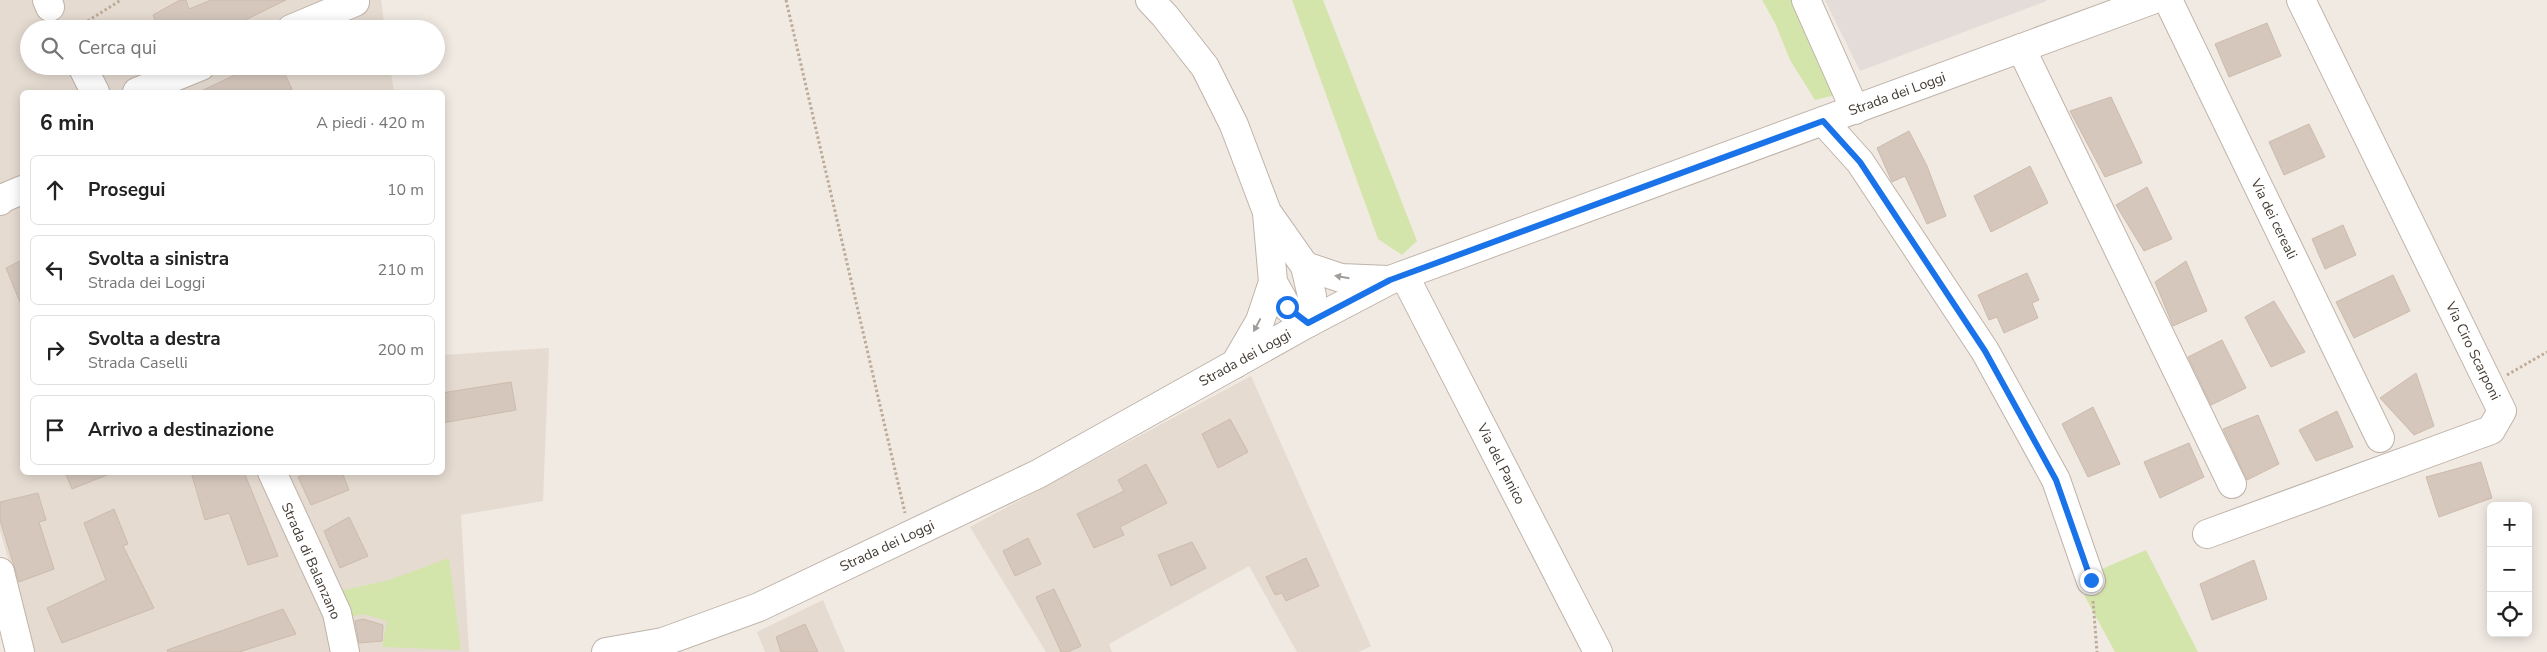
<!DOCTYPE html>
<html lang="it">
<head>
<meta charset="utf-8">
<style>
  body { margin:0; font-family:"Nunito Sans",sans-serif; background:#f2f2f2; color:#222 }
  .controls { position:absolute; right:15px; bottom:15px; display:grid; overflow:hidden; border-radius:8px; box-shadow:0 2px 12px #0003 }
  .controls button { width:45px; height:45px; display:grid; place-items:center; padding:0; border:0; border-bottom:1px solid #e0e0e0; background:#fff; color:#222; font:25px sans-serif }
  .stop { position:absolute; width:15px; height:15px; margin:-11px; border:4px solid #1a73e8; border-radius:50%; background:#fff }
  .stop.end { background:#1a73e8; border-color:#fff; box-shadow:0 1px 5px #0008 }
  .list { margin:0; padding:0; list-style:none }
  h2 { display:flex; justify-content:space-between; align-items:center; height:65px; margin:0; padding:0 20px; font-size:21px }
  h2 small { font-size:16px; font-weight:400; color:#767676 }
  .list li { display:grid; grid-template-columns:32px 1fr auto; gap:15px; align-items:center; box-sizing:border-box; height:70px; margin:0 10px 10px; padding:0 10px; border:1px solid #e0e0e0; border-radius:8px }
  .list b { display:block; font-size:19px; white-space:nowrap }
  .list p { margin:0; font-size:16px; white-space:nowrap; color:#767676 }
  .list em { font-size:16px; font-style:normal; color:#767676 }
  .icon { flex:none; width:28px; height:28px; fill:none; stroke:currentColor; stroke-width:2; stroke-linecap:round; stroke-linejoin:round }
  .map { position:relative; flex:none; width:2547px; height:652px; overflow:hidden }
  .search { position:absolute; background:#fff; box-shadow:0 2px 12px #0003; left:20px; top:20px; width:425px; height:55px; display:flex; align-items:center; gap:12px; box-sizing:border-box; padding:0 18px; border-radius:28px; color:#767676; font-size:19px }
  .panel { position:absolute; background:#fff; box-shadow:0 2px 12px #0003; left:20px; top:90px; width:425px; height:385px; border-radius:8px }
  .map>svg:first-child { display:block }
  .residential { fill:#e5dbd1 }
  .industrial { fill:#e3dcd8 }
  .green { fill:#d4e5ac }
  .building { fill:#d5c7bc; stroke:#cdbbac }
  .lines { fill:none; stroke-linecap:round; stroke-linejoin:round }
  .minor-casing { stroke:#bfb3a9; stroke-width:30 }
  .path { stroke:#bdaa97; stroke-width:3; stroke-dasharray:2.5 2.5; stroke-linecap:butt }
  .minor { stroke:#fff; stroke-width:28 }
  .oneway { fill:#a09c99 }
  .route { stroke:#1a73e8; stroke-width:6 }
  .labels { text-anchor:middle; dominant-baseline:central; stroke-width:4; stroke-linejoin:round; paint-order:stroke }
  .street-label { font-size:14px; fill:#423a33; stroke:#fff }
</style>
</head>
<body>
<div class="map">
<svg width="2547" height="652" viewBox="0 0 2547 652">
  <rect width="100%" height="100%" fill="#f1eae3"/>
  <g class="residential">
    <polygon points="0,0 381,0 385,29 29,29 29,66 390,66 394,92 22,92 22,472 442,472 443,355 549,348 543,501 461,515 469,652 34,652 0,530"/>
    <polygon points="1251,376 1371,646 1359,652 1297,652 1249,566 1109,644 1112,652 1046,652 970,527"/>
    <polygon points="823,600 845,652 765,652 757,632"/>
  </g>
  <polygon class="industrial" points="1825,0 2046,0 2047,1 1860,71"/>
  <g class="green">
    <polygon points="1292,0 1323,0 1417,241 1402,255 1378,239"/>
    <polygon points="1762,0 1801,0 1840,94 1815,100 1790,60 1775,23"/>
    <polygon points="2146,550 2198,652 2115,652 2076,580"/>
    <polygon points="449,558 461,650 382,647 387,621 363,614 345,618 335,592 389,580"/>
  </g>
  <g class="building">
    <polygon points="180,0 186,0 189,9 211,0 286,0 227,29 159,29 153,15"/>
    <polygon points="2267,23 2281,56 2229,77 2215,44"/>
    <polygon points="254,66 281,66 292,89 284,92 199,92"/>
    <polygon points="2111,97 2142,163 2105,177 2070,111"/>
    <polygon points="2309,124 2325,157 2284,175 2269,142"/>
    <polygon points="1909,131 1927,166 1946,216 1927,224 1905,176 1892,182 1877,148"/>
    <polygon points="2030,166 2048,203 1991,232 1974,196"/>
    <polygon points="2147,187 2172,239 2144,251 2116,205"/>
    <polygon points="2343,225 2356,255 2325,269 2312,239"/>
    <polygon points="22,260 22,307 6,268"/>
    <polygon points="2186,261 2207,311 2173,326 2155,282"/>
    <polygon points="2027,273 2039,300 2032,303 2038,318 2004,333 1997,317 1989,320 1978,295"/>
    <polygon points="2393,275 2410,311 2354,338 2336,302"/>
    <polygon points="2274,301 2305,352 2271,367 2245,317"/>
    <polygon points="2222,340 2246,388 2211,405 2188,357"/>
    <polygon points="2416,373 2434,426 2414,435 2380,398"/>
    <polygon points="511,382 516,410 442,423 442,393"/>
    <polygon points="2093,407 2120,464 2088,477 2062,424"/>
    <polygon points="2337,411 2353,447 2316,461 2299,430"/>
    <polygon points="2258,415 2279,464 2247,480 2223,429"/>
    <polygon points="1230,419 1248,452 1218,468 1202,434"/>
    <polygon points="2189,443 2204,477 2160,498 2144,462"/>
    <polygon points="2481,462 2492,498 2439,517 2426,477"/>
    <polygon points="1146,464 1167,503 1120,527 1124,535 1094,548 1077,514 1124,491 1118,480"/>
    <polygon points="65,472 112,472 112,473 72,489"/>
    <polygon points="191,472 244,472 278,556 248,565 229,513 205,520"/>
    <polygon points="310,472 342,472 349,490 311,505 298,477"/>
    <polygon points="38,493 46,520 39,522 54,569 19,582 0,520 0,502"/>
    <polygon points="114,509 128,544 123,546 154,608 62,643 47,608 106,580 84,523"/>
    <polygon points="349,517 368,556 340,568 324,531"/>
    <polygon points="1028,538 1041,564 1015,576 1003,551"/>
    <polygon points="1192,542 1206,568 1171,586 1158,555"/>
    <polygon points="1306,558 1319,586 1286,601 1282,593 1275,595 1266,577"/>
    <polygon points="2254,560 2267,599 2212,620 2200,584"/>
    <polygon points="1054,589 1081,646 1068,652 1061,652 1036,597"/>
    <polygon points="283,609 296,634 239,652 168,652 167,650"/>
    <polygon points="363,619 383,625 382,641 359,643 355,621"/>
    <polygon points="805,624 818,652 781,652 776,637"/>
  </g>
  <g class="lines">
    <defs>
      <g id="minor">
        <polyline points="47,0 50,7"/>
        <polyline points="1150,0 1165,16 1205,67 1234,125 1267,212 1305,266 1341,278 1388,280"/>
        <polyline points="1806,0 1855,110"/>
        <polyline points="2168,0 2380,438"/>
        <polyline points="291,29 355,2"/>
        <polyline points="2021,48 2232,484"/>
        <polyline points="82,66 95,92"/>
        <polyline points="137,92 201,66"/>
        <polyline points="1823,121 1860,162 1985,351 2056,480 2091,581"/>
        <polyline points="0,201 1,199 22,190"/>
        <polyline points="1267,213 1273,282 1287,307 1308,323 1312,296 1305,266"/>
        <polyline points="1404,275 1598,652"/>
        <polyline points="1235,364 1260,321 1273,282"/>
        <polyline points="272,472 337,613 345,652"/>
        <polyline points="2207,534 2491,430 2502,411 2301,0"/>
        <polyline points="0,572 20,652"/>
        <polyline points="606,652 663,642 759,607 1038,474 1308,323 1390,280 2152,0"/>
      </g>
    </defs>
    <use href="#minor" class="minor-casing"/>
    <g class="path">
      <polyline points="786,0 905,513"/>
      <polyline points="75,29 121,0"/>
      <polyline points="2507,375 2547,352"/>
      <polyline points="2093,601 2097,652"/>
    </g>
    <use href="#minor" class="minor"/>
  </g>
  <defs><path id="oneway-solid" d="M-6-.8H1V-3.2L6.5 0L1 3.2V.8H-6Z" transform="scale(1.25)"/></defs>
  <g class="oneway">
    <use href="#oneway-solid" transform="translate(1342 277) rotate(-170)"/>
    <use href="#oneway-solid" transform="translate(1257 325) rotate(118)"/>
  </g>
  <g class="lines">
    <polyline class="route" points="1287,307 1308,323 1390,280 1823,121 1860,162 1985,351 2056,480 2091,580"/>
  </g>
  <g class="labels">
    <g class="street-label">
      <text transform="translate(1897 94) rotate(-20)">Strada dei Loggi</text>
      <text transform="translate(2274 219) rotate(64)">Via dei cereali</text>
      <text transform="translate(2473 351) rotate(64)">Via Ciro Scarponi</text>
      <text transform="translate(1245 358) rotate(-29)">Strada dei Loggi</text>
      <text transform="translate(1501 464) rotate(63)">Via del Panico</text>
      <text transform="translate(887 546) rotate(-25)">Strada dei Loggi</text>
      <text transform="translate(311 561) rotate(66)">Strada di Balanzano</text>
    </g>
  </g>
</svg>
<div class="controls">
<button>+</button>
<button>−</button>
<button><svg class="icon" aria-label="locate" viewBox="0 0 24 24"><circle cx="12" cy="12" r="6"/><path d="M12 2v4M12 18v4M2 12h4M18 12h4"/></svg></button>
</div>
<div class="stop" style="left:1287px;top:307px"></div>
<div class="stop end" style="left:2091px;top:580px"></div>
<div class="search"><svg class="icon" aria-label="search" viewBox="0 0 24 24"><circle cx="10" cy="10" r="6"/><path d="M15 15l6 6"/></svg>Cerca qui</div>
<section class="panel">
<h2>6 min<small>A piedi · 420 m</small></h2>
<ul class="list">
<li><svg class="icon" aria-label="ahead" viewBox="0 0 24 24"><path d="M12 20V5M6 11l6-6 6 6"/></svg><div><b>Prosegui</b></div><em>10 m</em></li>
<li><svg class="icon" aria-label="left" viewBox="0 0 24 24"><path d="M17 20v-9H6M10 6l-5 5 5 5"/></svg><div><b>Svolta a sinistra</b><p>Strada dei Loggi</p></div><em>210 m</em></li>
<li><svg class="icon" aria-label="right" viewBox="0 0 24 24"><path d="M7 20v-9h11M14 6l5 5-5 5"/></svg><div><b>Svolta a destra</b><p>Strada Caselli</p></div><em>200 m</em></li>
<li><svg class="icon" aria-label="arrive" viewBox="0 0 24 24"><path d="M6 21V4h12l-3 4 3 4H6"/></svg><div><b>Arrivo a destinazione</b></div></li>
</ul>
</section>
</div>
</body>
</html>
